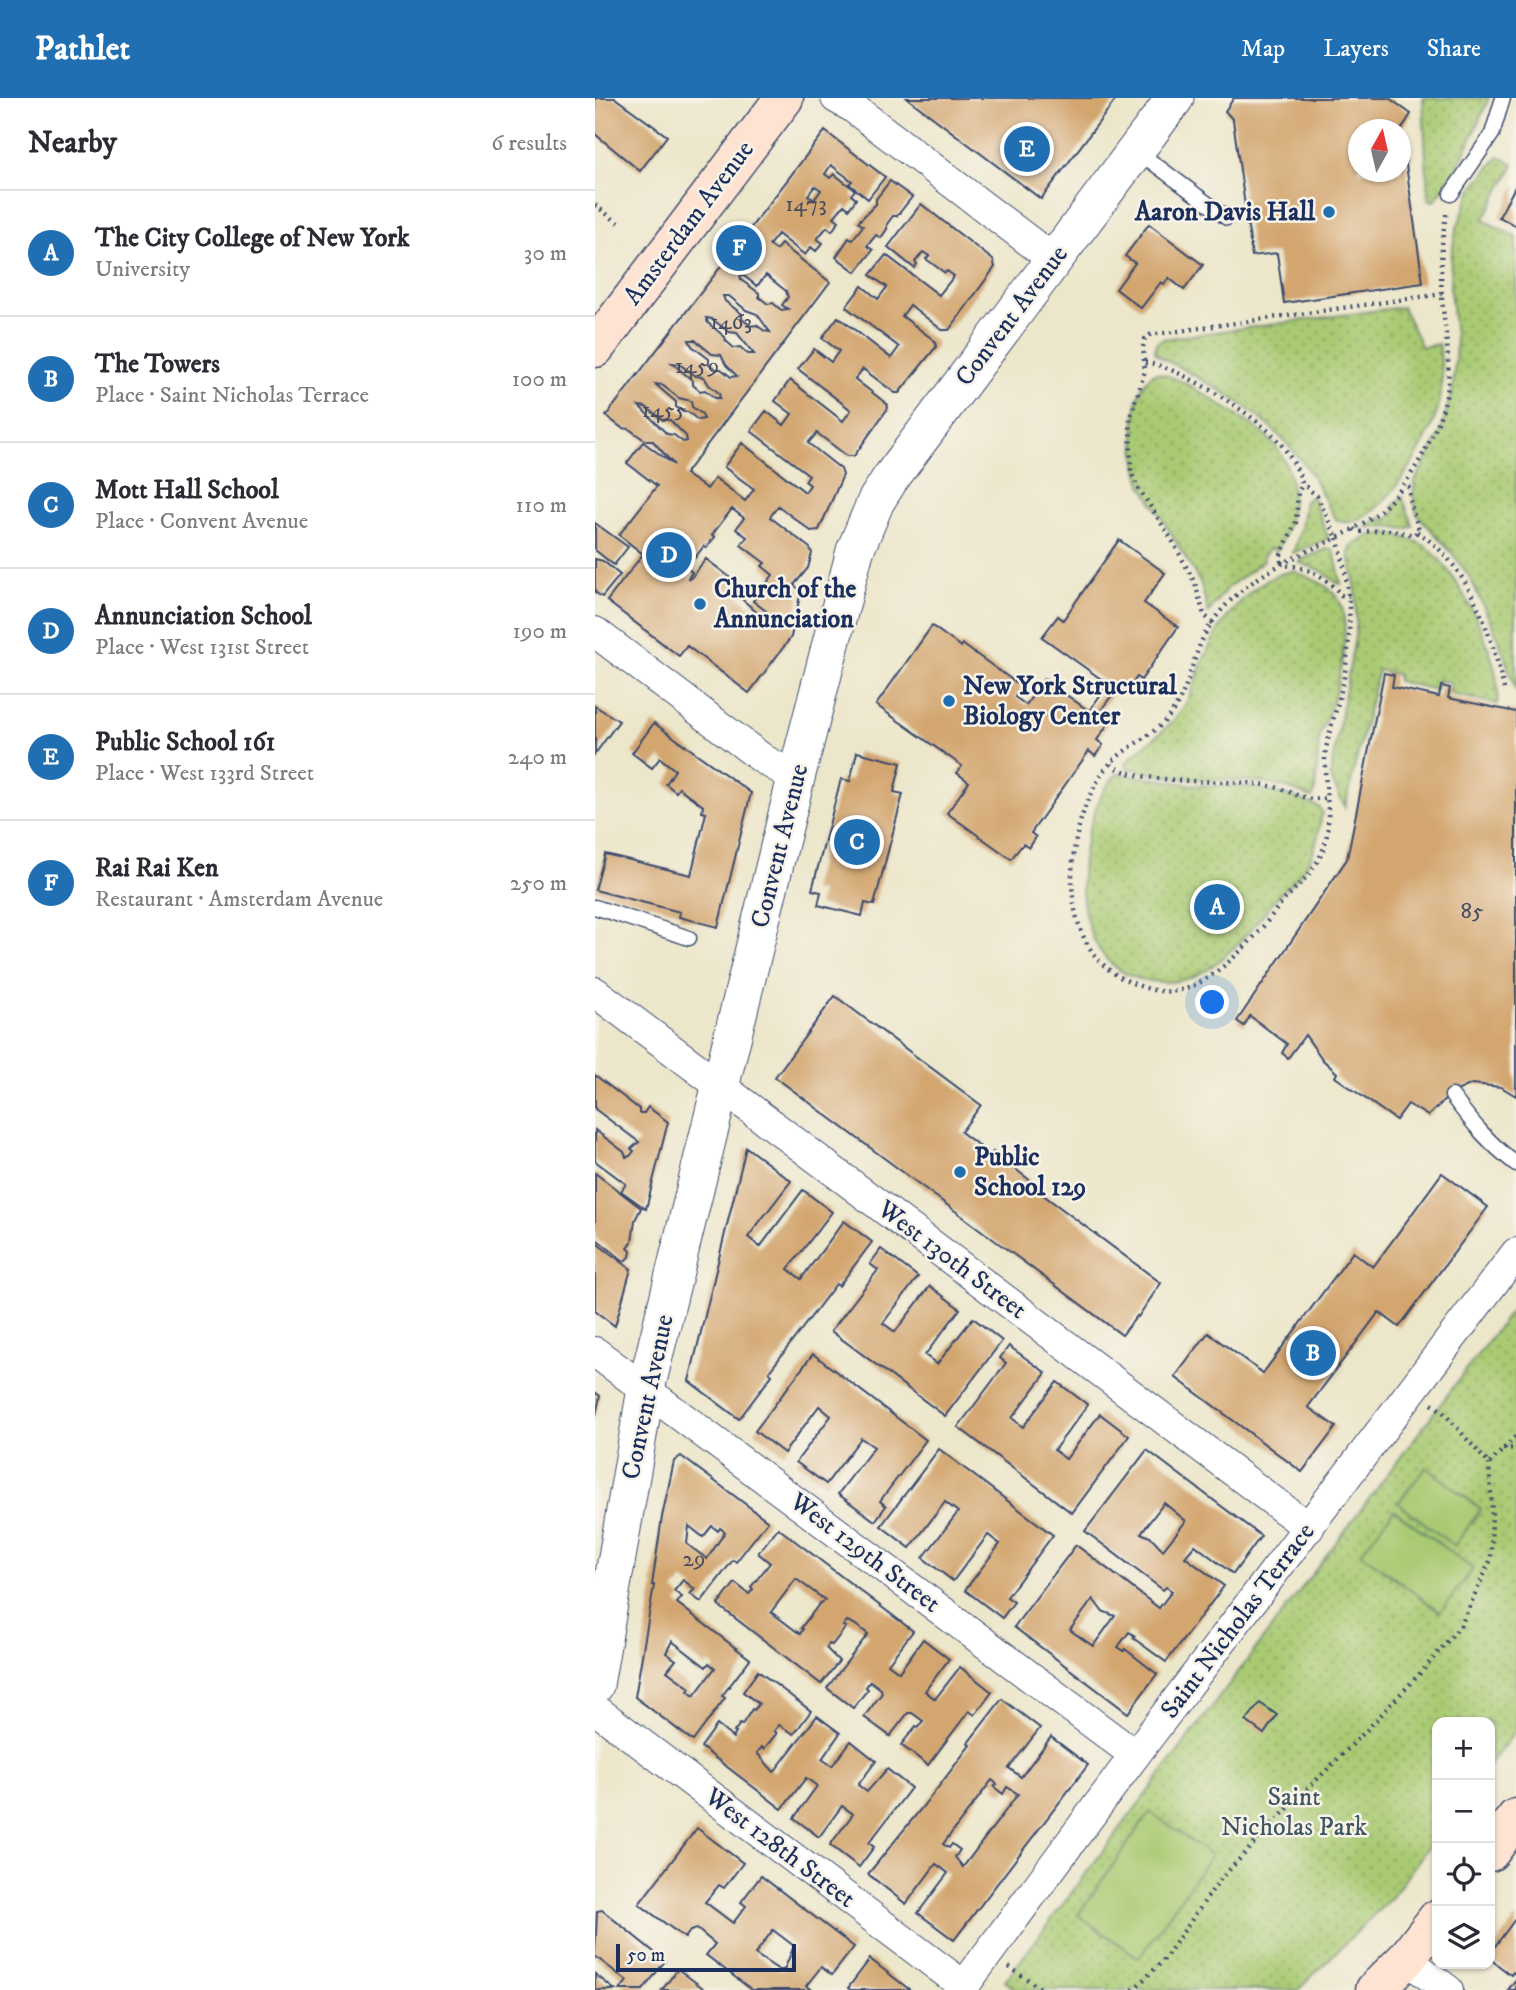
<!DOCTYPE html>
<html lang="en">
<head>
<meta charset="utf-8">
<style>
  body { margin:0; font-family:"IM FELL DW Pica",serif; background:#f2f2f3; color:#2b2b33 }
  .controls { position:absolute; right:21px; bottom:21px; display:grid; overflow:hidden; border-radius:14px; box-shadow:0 2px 5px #0004 }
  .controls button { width:63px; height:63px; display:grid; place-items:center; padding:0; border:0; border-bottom:2px solid #e1e1e2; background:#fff; color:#2b2b33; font:35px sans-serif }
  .compass { position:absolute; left:753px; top:21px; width:63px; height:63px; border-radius:50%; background:#fff; box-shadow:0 2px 5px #0004; rotate:8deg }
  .scale { position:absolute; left:21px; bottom:18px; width:180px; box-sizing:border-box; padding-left:7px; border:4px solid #1b2f5e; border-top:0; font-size:19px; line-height:24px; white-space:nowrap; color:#1b2f5e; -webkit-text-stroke:5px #f7f3e8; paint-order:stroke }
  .you { position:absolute; left:618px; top:905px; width:24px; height:24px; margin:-18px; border:5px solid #fff; border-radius:50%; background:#1a73e8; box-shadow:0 0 0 10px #1a73e833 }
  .badge { display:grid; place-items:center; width:46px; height:46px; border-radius:50%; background:#1f6fb2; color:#fff; font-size:23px; font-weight:700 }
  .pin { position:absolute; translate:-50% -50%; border:4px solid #fff; box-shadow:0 2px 7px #0006 }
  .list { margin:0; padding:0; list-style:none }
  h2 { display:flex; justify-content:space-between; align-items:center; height:91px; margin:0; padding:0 28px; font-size:30px }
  h2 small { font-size:23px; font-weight:400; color:#7c7c81 }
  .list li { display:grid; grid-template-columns:46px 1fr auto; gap:21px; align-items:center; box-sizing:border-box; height:126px; padding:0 28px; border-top:2px solid #e1e1e2 }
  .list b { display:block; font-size:26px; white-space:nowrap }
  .list p { margin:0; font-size:23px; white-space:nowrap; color:#7c7c81 }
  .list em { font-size:23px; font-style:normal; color:#7c7c81 }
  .icon { flex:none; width:38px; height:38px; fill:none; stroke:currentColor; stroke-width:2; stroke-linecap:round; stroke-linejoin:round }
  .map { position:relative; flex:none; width:921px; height:1892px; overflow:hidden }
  header { display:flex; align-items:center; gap:42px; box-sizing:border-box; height:98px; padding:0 35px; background:#1f6fb2; color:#fff }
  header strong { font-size:33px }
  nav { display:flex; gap:38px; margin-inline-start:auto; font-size:24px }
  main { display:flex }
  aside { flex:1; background:#fff }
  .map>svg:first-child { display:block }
  .grass { fill:url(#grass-dots); stroke:#627c68; stroke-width:2 }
  .garden { fill:#a9ca72; stroke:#627c68; stroke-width:2 }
  .building { fill:#d3a670; fill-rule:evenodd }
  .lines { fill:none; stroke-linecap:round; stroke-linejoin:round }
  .service-casing { stroke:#3a4a6e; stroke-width:17 }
  .minor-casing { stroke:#3a4a6e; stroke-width:32 }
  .tertiary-casing { stroke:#3a4a6e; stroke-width:39 }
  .secondary-casing { stroke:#3a4a6e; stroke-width:41 }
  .path { stroke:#3a4a6e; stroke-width:4.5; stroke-dasharray:2 5; stroke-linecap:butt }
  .service { stroke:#fff; stroke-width:14 }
  .minor { stroke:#fff; stroke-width:30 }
  .tertiary { stroke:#fff; stroke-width:37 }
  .secondary { stroke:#fee3d2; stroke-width:38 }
  .poi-dot { fill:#1f6fb2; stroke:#f7f3e8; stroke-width:2.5 }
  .labels { text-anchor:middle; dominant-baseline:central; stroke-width:5; stroke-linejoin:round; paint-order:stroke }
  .number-label { font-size:23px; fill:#494d62 }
  .poi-label { font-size:26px; font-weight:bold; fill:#1b2f5e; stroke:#f7f3e8; text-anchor:start }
  .street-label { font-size:26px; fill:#1b2f5e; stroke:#f7f3e8 }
  .park-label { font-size:26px; fill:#3e5663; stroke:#f7f3e8 }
</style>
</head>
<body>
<header>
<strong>Pathlet</strong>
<nav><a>Map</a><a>Layers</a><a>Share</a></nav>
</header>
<main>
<aside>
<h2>Nearby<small>6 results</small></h2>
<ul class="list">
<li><span class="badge">A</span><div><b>The City College of New York</b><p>University</p></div><em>30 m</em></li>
<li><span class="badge">B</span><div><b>The Towers</b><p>Place · Saint Nicholas Terrace</p></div><em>100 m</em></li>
<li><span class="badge">C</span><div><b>Mott Hall School</b><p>Place · Convent Avenue</p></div><em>110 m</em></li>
<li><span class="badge">D</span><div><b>Annunciation School</b><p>Place · West 131st Street</p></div><em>190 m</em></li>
<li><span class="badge">E</span><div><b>Public School 161</b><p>Place · West 133rd Street</p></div><em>240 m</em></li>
<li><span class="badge">F</span><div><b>Rai Rai Ken</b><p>Restaurant · Amsterdam Avenue</p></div><em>250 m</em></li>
</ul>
</aside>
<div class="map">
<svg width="921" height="1892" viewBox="0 0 921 1892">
  <defs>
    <pattern id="grass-dots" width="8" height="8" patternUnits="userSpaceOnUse" patternTransform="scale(1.75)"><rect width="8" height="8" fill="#a9ca72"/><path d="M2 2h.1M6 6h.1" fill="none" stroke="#89a461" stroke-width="1.8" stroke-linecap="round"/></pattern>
  </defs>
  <rect width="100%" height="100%" fill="#f7f3e8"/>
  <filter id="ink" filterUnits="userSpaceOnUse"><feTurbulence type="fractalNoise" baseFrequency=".0143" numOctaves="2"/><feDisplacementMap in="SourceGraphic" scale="14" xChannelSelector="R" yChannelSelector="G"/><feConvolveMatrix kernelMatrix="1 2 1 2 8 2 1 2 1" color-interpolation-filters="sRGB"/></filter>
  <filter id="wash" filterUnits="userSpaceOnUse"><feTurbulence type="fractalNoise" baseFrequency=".00686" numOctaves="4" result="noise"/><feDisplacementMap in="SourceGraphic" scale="28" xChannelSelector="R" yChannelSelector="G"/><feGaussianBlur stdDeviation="1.57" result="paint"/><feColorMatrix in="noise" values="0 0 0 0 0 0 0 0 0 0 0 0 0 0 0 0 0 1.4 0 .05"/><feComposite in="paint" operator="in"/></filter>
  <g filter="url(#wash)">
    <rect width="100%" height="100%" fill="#ece6ca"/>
    <g class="grass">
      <path d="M828 0H894C878 35 864 74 839 103L833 101Z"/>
      <polygon points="904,58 919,67 888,122 921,139 921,593 902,537 874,478 856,454 822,416 818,398 820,383 844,339 858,290 861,247 855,191 856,160 861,132 877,91"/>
      <path d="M807 209 827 249 844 246C847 268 849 288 843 310 836 340 781 440 742 422 730 406 724 386 712 370 671 315 626 291 567 260L560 255 561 245 568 241Z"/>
      <path d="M560 275C581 277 606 294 623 305 640 317 662 328 676 343 705 375 701 417 682 453L676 450 668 458 669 462 631 491 613 515 606 486 547 387C539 362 531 291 560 275Z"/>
      <polygon points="807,398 818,428 811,431 793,428 773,430 772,428 787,419 792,423 800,414 798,409"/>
      <polygon points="715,399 718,400 733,439 731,442 698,455 706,430 710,403"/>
      <path d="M793 435C806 438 822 442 833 450 864 475 910 567 902 606L855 596V585L843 582 841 592 802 583V576L783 572 750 709 735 679 761 533V492L754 455 757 448 776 437Z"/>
      <polygon points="732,451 737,451 740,456 746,486 742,485 727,473 705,465 706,462"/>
      <path d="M698 473C714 479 728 484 740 496 760 519 744 585 735 611 732 620 728 628 725 636 721 651 724 691 717 700 670 678 645 684 596 681 575 679 553 675 532 670L531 666 535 660C554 644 575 630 589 609 600 592 603 572 612 554 627 520 659 479 698 473Z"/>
      <path d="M523 675 598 687 652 688 702 700 724 709 727 715C723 739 720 759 703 778 694 789 682 797 674 809 655 833 633 860 606 875 588 885 569 886 549 882 482 868 478 778 496 725 501 707 509 688 523 675Z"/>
      <polygon points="921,1206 921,1632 895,1667 895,1624 842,1624 842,1737 797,1799 703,1892 421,1892 410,1883"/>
    </g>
    <g class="garden">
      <polygon points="831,1369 886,1411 859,1448 803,1405"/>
      <polygon points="799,1412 878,1471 845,1514 766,1455"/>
      <polygon points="555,1714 616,1757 544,1860 483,1817"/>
    </g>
    <g id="blocks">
      <g class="building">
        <polygon points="0,0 20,0 72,38 45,73 0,36"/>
        <polygon points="312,0 522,0 446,101"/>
        <polygon points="639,0 794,0 816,16 806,32 764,32 764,74 806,74 807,39 828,185 689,205 682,155 657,158 638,22 630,13"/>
        <path d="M230 33 290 79 273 101 254 86 257 83 236 67 230 76 235 80 239 76 260 92 256 97 261 101 254 111 249 107 239 119 244 123 237 133 232 129 222 141 228 145 221 153 216 149 210 157 183 136 174 147 181 152 186 146 235 184 90 376 112 391 120 380 150 403 159 391 129 369 147 345 210 394 215 387 210 383 214 377 156 333 171 313 189 327 197 316 180 303 195 282 248 323 256 312 203 271 219 251 236 264 244 253 227 240 243 219 296 260 304 249 251 209 267 188 283 201 292 189 275 177 291 157 344 197 359 178 352 173 350 175 331 161 334 158 328 154 320 164 322 166 319 170 293 149 326 106 398 162 400 169 354 232H347L315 207 307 218 340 243 341 249 304 295H300L268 271 260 281 292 306 293 310 259 358H252L222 335 213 345 246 371 248 377 224 432 216 433 183 408 175 419 215 450 217 455 213 470 199 487 206 493 196 539 154 595 92 548 84 558 12 503 48 456 24 437 62 388 32 365 48 344 79 367 58 343H51L34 331 27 330 11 318ZM220 88 226 92 219 102 213 97ZM145 175 162 188 171 177 191 193 193 199 187 207 193 211 186 212 178 205 173 206 164 199V195L146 182ZM128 198H134L151 212 162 216 175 234 170 233 161 227 156 228 147 221V216L130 203ZM111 220 117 221 134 234 142 235 159 256H153L145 249 139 250 131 243 130 239 113 225ZM94 242H100L117 256 126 257 131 267 142 278 136 279 126 271H121L114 266V261L97 248ZM77 265 84 266 101 278 109 279 114 287 124 295 125 300H120L110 292 105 293 98 287V283ZM60 286 67 287 84 300 96 303 97 309 107 316 109 321 103 322 93 314H88L81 309V304ZM44 308 51 309 68 322H75L91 338 92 343 88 344 79 337 72 336ZM137 411 149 420 141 431 152 439 146 447 170 465 167 468 178 477 158 503 171 513 167 519 138 493 136 496 134 494 141 484 111 461 95 481 93 480 97 474 92 470 109 448 111 450 120 439 117 437Z"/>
        <polygon points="295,83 317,99 302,118 298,118 292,126 292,131 286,140 281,137 272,148 278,152 261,174 241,159 254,140 257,142 268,128 263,124 281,106 281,101"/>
        <polygon points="921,87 921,128 904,119"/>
        <polygon points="554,126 608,167 589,192 574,180 569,186 566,184 546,210 521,191 540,165 530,158"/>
        <polygon points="0,425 33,449 19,467 0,452"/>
        <polygon points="524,442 570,475 549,505 583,529 546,582 542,579 529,597 521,592 506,612 515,618 511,624 513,626 502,642 508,647 500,658 494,653 436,735 441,739 434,750 428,746 416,761 352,715 374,684 362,675 367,668 281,607 337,528 366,549 367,546 427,589 420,599 431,607 449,581 494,613 513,586 447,539 463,518 468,522"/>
        <polygon points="0,461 8,463 25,477 7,499 0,494"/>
        <polygon points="789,575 799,577 797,589 844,599 846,588 855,590 853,600 921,614 921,998 906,989 877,986 857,995 833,1018 813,1006 801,1022 740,979 742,975 728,962 710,937 693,960 687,955 692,946 655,918 649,928 642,923 752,761"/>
        <polygon points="0,608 24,623 0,656"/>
        <polygon points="59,625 156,695 123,829 84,819 85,814 0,792 10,756 96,777 111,715 107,714 108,708 84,690 81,694 71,686 80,672 65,660 57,670 37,655"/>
        <polygon points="262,654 306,665 299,694 308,696 279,807 270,805 267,818 223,807 226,794 217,792 246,681 255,683"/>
        <polygon points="240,898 386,1007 366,1034 396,1057 398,1054 445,1090 443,1093 566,1185 543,1219 542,1218 527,1237 180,979"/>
        <polygon points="0,977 44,1011 44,1015 49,1015 53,1009 73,1024 51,1111 26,1093 31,1086 0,1063 0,1032 29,1054 31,1059 35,1058 39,1053 36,1051 44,1044 0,1011"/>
        <polygon points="151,1049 196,1083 153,1139 165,1149 208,1092 237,1114 193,1171 206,1181 249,1123 277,1144 244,1188 241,1186 174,1274 177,1277 144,1321 94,1283"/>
        <polygon points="0,1075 46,1110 40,1122 37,1144 33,1150 36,1153 35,1159 29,1163 0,1140"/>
        <polygon points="847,1075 893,1109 804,1229 784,1214 713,1309 741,1329 707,1374 580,1279 613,1235 668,1275 758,1154 778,1169"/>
        <polygon points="0,1144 36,1171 20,1228 0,1213"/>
        <polygon points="286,1151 323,1179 288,1225 300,1234 335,1188 365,1211 330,1257 342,1266 378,1220 407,1243 350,1318 236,1233 283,1172 275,1166"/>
        <polygon points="414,1248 451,1275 417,1320 428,1329 462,1284 493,1307 459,1352 471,1361 505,1316 534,1338 477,1415 363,1329 411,1265 405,1260"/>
        <polygon points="218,1256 331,1342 285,1403 291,1408 280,1423 243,1396 279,1349 266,1340 231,1386 201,1364 236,1318 224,1308 189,1355 160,1333"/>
        <polygon points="0,1294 5,1298 1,1317 0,1317"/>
        <polygon points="344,1351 458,1437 412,1499 419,1504 407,1520 370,1492 405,1446 393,1437 358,1483 328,1460 363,1414 350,1404 315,1450 286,1428"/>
        <path d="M552 1352 666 1438 638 1476 600 1447 590 1459 629 1488 571 1564 538 1540 540 1538 534 1534 523 1549 529 1553 530 1551 562 1576 533 1615 419 1529 481 1447 564 1510 577 1493 571 1489 568 1492 490 1433ZM569 1405 591 1423 568 1452 557 1440 546 1435ZM498 1501 507 1513 520 1518 498 1548 475 1532Z"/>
        <path d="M86 1358 173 1423 141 1464 138 1462 106 1504 95 1496 100 1491 88 1482 79 1493 87 1499 82 1505 155 1561 127 1598 130 1600 98 1643 40 1599 59 1487H57L67 1419 79 1363ZM94 1428 108 1439 117 1428 123 1433 125 1430 130 1434 112 1461 92 1446ZM77 1543 111 1569 114 1565 120 1570 99 1598 93 1593 95 1590 72 1573 81 1562 71 1555Z"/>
        <path d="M183 1430 318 1533 293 1566 304 1574 328 1541 354 1561 330 1593 340 1601 365 1569 397 1594 380 1617 374 1613 333 1667 306 1647 321 1628 323 1629 328 1623 317 1615H313L295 1638 269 1619 287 1595 286 1591 275 1583 271 1589 273 1591 258 1610 232 1590 273 1536 259 1526 252 1523 248 1528 251 1529 237 1547 234 1546 231 1550 244 1563 226 1586 123 1507 140 1485 154 1496 158 1491 156 1489 175 1465 163 1455ZM201 1481 230 1502 225 1505 206 1530 208 1531 205 1536 176 1514Z"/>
        <polygon points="163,1573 216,1613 199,1636 184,1627 179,1633 182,1635 169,1651 167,1649 162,1655 179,1674 222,1618 245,1635 227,1661 237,1668 256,1643 281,1663 263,1687 272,1694 292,1671 316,1690 274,1745 279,1749 264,1769 235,1747 258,1716 247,1708 224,1739 199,1720 222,1688 211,1680 187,1711 106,1649 122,1627 138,1640 141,1635 139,1634 145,1626 147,1627 157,1611 159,1612 164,1606 148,1594"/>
        <path d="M407 1601 445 1630 414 1670 426 1679 456 1639 493 1667 359 1842 323 1815 353 1775 341 1766 311 1806 273 1776 342 1691 375 1647 373 1645ZM397 1682 402 1686 399 1689 408 1696 412 1689 423 1696 368 1769 360 1759 365 1752 357 1746 354 1750 348 1746Z"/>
        <polygon points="665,1605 682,1617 669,1636 651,1623"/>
        <path d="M102 1730 148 1765 129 1790 124 1787 110 1804 138 1825 151 1808 146 1804 166 1778 259 1849 237 1877 226 1869 211 1888 217 1892H157L111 1857 120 1846 102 1831 95 1833 90 1840 44 1806ZM178 1832 199 1848 189 1872H184L160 1856Z"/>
        <polygon points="7,1812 70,1863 48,1892 25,1892 32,1883 0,1858 2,1813"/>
        <polygon points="921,1820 921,1877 918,1874 916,1877 895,1861 895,1855"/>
        <polygon points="275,1861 315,1892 256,1892 253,1890"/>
        <polygon points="83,1871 108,1890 107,1892 67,1892"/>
        <polygon points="0,1876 20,1892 0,1892"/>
        <polygon points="921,1881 921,1892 913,1892"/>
      </g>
    </g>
  </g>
  <g filter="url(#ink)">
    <use href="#blocks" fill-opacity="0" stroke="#3a4a6e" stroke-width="2"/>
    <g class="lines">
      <defs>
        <g id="service">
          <polyline points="542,53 632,120"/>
          <polyline points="856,96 897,36 908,0"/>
          <polyline points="0,809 94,840"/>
          <path d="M857 998C877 1025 895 1046 921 1066"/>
        </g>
        <g id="minor">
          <polyline points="241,0 257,9 459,162"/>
          <polyline points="0,534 168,661 201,680"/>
          <polyline points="0,894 714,1430"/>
          <polyline points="0,1254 540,1657"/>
          <polyline points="0,1611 369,1888"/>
          <polyline points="811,1861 853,1892"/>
          <polyline points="366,1892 540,1657 921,1155"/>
        </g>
        <polyline id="tertiary" points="0,1587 51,1291 201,680 260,453 281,403 295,381 580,0"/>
        <g id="secondary">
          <polyline points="0,250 189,0"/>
          <polyline points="895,1754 921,1720"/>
          <polyline points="780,1892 811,1861 842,1821"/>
        </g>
      </defs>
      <use href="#service" class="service-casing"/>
      <use href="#minor" class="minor-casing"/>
      <use href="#tertiary" class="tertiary-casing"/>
      <use href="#secondary" class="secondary-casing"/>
      <g class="path">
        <polyline points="0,107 26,127"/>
        <path d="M550 265C581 266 655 315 678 337 691 351 704 370 708 389"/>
        <polyline points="759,431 763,434 794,432 819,437 824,432 815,404 814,390 810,386"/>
        <path d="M822 434C875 466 897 538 910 595"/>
        <path d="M742 440C757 490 758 539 747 589 742 610 735 630 731 651 726 686 741 721 727 754 717 779 695 793 680 813 661 840 621 882 589 891 570 897 550 891 533 883 457 850 468 731 509 673 523 653 549 643 567 626 593 601 594 568 609 538 636 486 692 462 742 440Z"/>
        <path d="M686 464 685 459 701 424 703 394 706 389H711L722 398 742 440C758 431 774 423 787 411 815 388 851 321 853 285 855 256 849 227 847 199 845 171 846 140 852 113"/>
        <path d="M686 464C692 469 695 467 702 469 720 473 735 483 746 497L754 498"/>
        <polyline points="618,525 609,517 600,485 577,442 541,386 536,373 535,320 550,273 548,249 550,241 555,237 847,196"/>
        <path d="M516 666C543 689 638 680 676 688 695 692 712 706 732 699"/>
        <polyline points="837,1306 847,1313 894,1366 921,1338"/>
        <polyline points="908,1351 921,1350"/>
        <polyline points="414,1869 448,1892"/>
        <polyline points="538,1892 568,1863 623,1784 683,1720 770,1634 830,1570 866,1527 896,1461 897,1410 894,1366"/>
      </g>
      <use href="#service" class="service"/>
      <use href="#minor" class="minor"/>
      <use href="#tertiary" class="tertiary"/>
      <use href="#secondary" class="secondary"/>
    </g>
  </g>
  <g class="poi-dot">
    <circle cx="734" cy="114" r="7"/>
    <circle cx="105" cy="506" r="7"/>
    <circle cx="354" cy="603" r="7"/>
    <circle cx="365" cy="1074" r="7"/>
  </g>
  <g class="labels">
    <g class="number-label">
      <text x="211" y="106">1473</text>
      <text x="136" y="224">1463</text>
      <text x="102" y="268">1459</text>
      <text x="69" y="312">1455</text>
      <text x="877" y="813">85</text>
      <text x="99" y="1461">29</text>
    </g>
    <g class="poi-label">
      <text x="720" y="114" text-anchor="end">Aaron Davis Hall</text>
      <text x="119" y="491">Church of the<tspan x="119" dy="30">Annunciation</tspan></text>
      <text x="368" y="588">New York Structural<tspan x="368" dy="30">Biology Center</tspan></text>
      <text x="379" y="1059">Public<tspan x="379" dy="30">School 129</tspan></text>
    </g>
    <g class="street-label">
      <text transform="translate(94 125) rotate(-53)">Amsterdam Avenue</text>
      <text transform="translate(417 218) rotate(-53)">Convent Avenue</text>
      <text transform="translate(185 748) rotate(-76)">Convent Avenue</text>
      <text transform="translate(357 1162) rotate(37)">West 130th Street</text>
      <text transform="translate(53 1299) rotate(-78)">Convent Avenue</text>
      <text transform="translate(270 1455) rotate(37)">West 129th Street</text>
      <text transform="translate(643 1523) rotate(-53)">Saint Nicholas Terrace</text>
      <text transform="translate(185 1750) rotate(37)">West 128th Street</text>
    </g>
    <g class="park-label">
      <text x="699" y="1699">Saint<tspan x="699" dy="30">Nicholas Park</tspan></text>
    </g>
  </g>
</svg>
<div class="controls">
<button>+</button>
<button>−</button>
<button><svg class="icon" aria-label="locate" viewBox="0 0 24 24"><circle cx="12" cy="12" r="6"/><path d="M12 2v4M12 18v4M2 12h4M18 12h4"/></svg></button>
<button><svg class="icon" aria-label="layers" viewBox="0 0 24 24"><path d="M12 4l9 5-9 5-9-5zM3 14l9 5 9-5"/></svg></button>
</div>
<svg class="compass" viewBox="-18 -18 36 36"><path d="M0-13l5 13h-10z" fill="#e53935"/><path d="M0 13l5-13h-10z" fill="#7c7c81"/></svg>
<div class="scale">50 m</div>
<div class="you"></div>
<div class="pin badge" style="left:622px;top:809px">A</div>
<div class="pin badge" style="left:718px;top:1255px">B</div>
<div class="pin badge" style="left:262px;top:744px">C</div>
<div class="pin badge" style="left:74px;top:457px">D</div>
<div class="pin badge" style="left:432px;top:51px">E</div>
<div class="pin badge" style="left:144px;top:150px">F</div>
</div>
</main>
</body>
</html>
